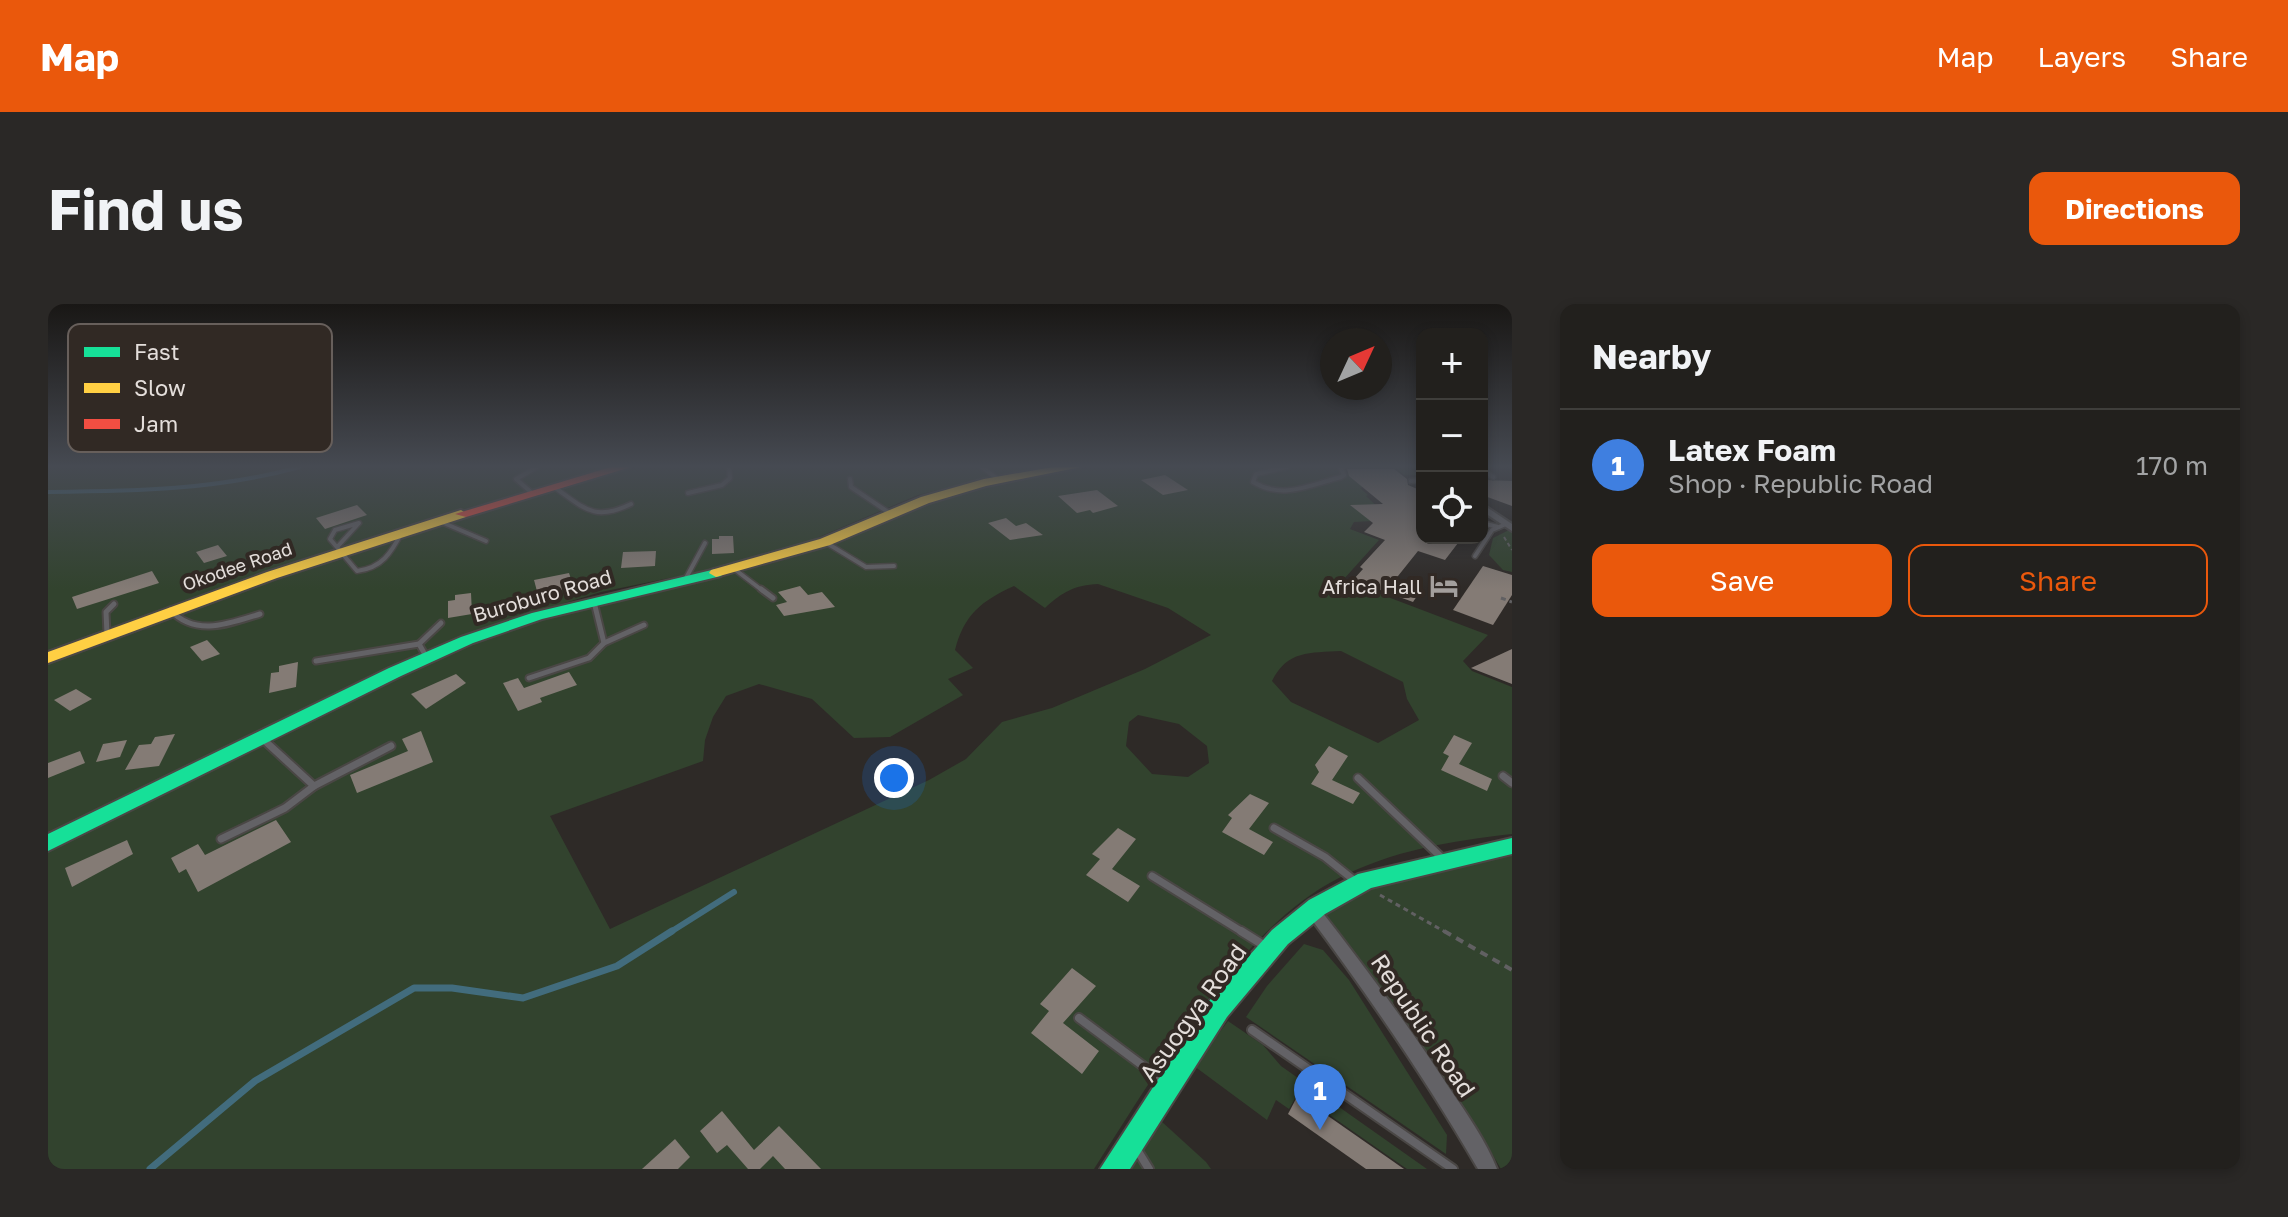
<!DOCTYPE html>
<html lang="en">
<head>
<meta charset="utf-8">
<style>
  body { margin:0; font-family:"Golos Text",sans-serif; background:#2a2826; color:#f1f3f6 }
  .controls { position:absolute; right:24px; top:24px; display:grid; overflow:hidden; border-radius:16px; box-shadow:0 4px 12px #0003 }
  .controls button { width:72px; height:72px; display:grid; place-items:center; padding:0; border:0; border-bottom:2px solid #3f3e3b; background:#22201d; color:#f1f3f6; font:40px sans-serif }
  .compass { position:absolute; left:1272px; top:24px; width:72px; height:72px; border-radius:50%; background:#22201d; box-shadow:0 4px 12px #0003; rotate:46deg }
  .you { position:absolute; left:846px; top:474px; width:28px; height:28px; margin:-20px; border:6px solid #fff; border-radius:50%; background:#1a73e8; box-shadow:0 0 0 12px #1a73e833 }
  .badge { display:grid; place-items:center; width:52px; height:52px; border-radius:50%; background:#ea580c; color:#fff; font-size:26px; font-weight:700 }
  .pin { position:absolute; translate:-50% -66px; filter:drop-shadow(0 2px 4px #0008) }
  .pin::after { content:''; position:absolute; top:42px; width:28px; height:24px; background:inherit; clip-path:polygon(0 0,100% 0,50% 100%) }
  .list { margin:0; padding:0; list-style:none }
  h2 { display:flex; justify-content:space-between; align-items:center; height:104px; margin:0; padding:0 32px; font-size:34px }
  h2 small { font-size:26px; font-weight:400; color:#a2a3a4 }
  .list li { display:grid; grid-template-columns:52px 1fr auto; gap:24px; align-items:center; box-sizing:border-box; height:112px; padding:0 32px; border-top:2px solid #3f3e3b }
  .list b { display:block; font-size:30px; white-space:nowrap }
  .list p { margin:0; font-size:26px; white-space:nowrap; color:#a2a3a4 }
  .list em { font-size:26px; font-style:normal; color:#a2a3a4 }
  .actions { display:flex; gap:16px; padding:24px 32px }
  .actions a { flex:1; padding:18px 0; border:2px solid #ea580c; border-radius:16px; text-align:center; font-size:28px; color:#ea580c }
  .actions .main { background:#ea580c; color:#fff }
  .icon { flex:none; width:44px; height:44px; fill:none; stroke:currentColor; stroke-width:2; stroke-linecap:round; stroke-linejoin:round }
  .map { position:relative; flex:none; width:1464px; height:865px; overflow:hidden; border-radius:16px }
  header { display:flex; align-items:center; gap:48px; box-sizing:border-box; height:112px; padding:0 40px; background:#ea580c; color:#fff }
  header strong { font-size:38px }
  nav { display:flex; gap:44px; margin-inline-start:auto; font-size:28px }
  .intro { display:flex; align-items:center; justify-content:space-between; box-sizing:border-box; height:192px; padding:0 48px }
  h1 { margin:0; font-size:56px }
  .button { padding:20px 36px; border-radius:16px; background:#ea580c; color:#fff; font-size:28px; font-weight:700 }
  main { display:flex; gap:48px; padding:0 48px }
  aside { flex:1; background:#22201d; border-radius:16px; box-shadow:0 4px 12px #0003 }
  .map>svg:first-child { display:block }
  .green { fill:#32432e; fill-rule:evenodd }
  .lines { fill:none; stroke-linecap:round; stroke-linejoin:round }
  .stream-far2 { stroke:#426c7d; stroke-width:4 }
  .stream-far1 { stroke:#426c7d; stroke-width:6 }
  .stream { stroke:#426c7d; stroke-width:7 }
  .building { fill:#847b75 }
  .lane-far3-casing { stroke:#4a4745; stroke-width:7 }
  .lane-far2-casing { stroke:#4a4745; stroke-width:9 }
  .lane-far1-casing { stroke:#4a4745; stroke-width:11 }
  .lane-casing { stroke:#4a4745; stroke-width:12 }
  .street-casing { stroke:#4a4745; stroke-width:4 }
  .fast-casing { stroke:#4a4745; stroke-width:4 }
  .slow-casing { stroke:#4a4745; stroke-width:4 }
  .jam-casing { stroke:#4a4745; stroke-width:4 }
  .path-far2 { stroke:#616062; stroke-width:2; stroke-dasharray:4 3; stroke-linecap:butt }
  .path-far1 { stroke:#616062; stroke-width:3; stroke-dasharray:5 4; stroke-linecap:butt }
  .path { stroke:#616062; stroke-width:4; stroke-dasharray:8 6; stroke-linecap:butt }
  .lane-far3 { stroke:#636266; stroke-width:4 }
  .lane-far2 { stroke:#636266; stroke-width:5 }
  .lane-far1 { stroke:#636266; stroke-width:7 }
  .lane { stroke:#636266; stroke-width:8 }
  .street { fill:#636266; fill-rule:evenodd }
  .fast { fill:#16e098; fill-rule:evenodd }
  .slow { fill:#ffcf43; fill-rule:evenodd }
  .jam { fill:#f24e42; fill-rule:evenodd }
  .labels { text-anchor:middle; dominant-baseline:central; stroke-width:8; stroke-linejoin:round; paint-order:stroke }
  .far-street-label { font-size:18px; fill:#e4dedb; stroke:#312924 }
  .poi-label { font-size:20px; fill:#e4dedb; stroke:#312924; text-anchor:end }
  .street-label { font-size:20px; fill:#e4dedb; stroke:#312924 }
  .near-street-label { font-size:24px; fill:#e4dedb; stroke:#312924 }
  .key { fill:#312924; stroke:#675f5b; stroke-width:2 }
  .key-label { font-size:22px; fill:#e4dedb }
</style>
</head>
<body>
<header>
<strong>Map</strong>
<nav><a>Map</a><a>Layers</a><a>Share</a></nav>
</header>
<div class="intro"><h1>Find us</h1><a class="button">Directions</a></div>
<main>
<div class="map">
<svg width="1464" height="865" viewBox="0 0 1464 865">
  <rect width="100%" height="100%" fill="#2e2a27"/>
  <g class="green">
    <path d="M0 163H570C376 213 185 273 0 350Z"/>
    <path d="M591 163H1006L930 176 870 191 724 253 553 288 454 318 375 349 0 532V360C186 279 395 215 591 163Z"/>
    <path d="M1044 163H1358L1373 171H1356L1348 164 1295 165 1315 183 1312 184 1320 191 1318 192 1337 210H1374L1343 216 1306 218 1302 225 1331 236 1295 276 1440 331 1415 357 1424 367 1464 383V530C1403 537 1345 546 1289 575 1191 625 1105 774 1046 865H0V546L364 364 457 326 543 300 722 260 780 241 881 199 943 181ZM1050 280 1120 304 1163 331 1097 365 1004 404 954 418 918 455 881 476 562 625 502 512 655 457 657 436 665 413 678 392 711 380 764 395 806 434 842 433 915 391 900 375 925 364 907 346C916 311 933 297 966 282L997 304C1014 288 1027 281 1050 280ZM1293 347 1355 378 1359 395 1371 416 1330 439 1243 398 1224 377C1239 346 1262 349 1293 347ZM1090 411 1131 420 1159 442 1161 459 1140 473 1104 470 1078 442 1081 418Z"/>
    <polygon points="1461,226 1464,229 1464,268 1455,266 1441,251 1445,234"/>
    <path d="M1464 547V865H1453C1402 775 1337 693 1273 612L1327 580Z"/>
    <polygon points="1256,640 1275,646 1301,676 1399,831 1398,850 1198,713 1219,682"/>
    <polygon points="1180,717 1215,741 1233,762 1379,865 1359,865 1250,789 1241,805 1228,796 1219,816 1146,762"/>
    <polygon points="1113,817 1158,858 1163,865 1084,865"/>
  </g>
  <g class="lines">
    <path class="stream-far2" d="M0 188C88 187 167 186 252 163"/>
    <polyline class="stream-far1" points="621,629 686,588"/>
    <polyline class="stream" points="102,865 207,777 366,684 404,684 475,694 569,662 624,627"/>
  </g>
  <g class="building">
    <polygon points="1299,165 1346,165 1359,175 1360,181 1374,187 1374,234 1394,234 1410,239 1397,256 1370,247 1346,277 1373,286 1365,298 1305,276 1315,265 1312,263 1337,236 1316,228 1325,219 1302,201 1335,200 1301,172"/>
    <polygon points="1117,171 1140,186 1115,191 1093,176"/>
    <polygon points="1434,176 1464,177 1464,202 1434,191"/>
    <polygon points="1049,186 1070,202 1045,209 1042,206 1029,209 1010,192"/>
    <polygon points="309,201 319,211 277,225 268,214"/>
    <polygon points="958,214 968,222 978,219 995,231 962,236 940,219"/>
    <polygon points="671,232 685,232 686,249 664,250 664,235 671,235"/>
    <polygon points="170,241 179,252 156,259 148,248"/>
    <polygon points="608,247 607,262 573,264 575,248"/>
    <polygon points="1435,262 1464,271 1464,291 1445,321 1405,306"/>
    <polygon points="104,267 111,279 29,305 24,293"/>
    <polygon points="521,269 526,284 490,291 486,276"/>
    <polygon points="752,282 760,291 774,288 787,303 736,312 728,301 739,298 730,288"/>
    <polygon points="423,289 424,310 400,314 400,297 407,296 407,291"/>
    <polygon points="159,336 172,350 154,357 142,343"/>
    <polygon points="1464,345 1464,380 1423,364"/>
    <polygon points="250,358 248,383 221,389 223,369 231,368 231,362"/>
    <polygon points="521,368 529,381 492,394 494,398 470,407 455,379 470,374 476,384"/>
    <polygon points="408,370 418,379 378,405 363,390"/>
    <polygon points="28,385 44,395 22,407 6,396"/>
    <polygon points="373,427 385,458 309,489 302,471 360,447 354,435"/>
    <polygon points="127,430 111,462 77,466 91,441 103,440 107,433"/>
    <polygon points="1406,431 1424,439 1411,460 1444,475 1439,487 1393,466 1401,452 1395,449"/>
    <polygon points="79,436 72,453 48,458 55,440"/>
    <polygon points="1281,442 1300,452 1284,476 1312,489 1305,500 1263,480 1271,468 1267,461"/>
    <polygon points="32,447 37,459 0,474 0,459"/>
    <polygon points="1202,490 1221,499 1201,525 1225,538 1216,551 1174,528 1184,514 1180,511"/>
    <polygon points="228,516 243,538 150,588 138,565 131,569 123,554 150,540 157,551"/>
    <polygon points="1070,524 1088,535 1064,565 1092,582 1080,598 1038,571 1052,555 1044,550"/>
    <polygon points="79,536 85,550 24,583 17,564"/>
    <polygon points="1024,664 1048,682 1015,719 1051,747 1034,770 983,729 1001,707 992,700"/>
    <polygon points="1250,791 1356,865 1318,865 1240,810"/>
    <polygon points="674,807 706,846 731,822 773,865 737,865 725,852 712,865 700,865 679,841 669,849 652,827"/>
    <polygon points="627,835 642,853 630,865 594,865"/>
  </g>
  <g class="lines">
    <defs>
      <g id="lane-far3">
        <polyline points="934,163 951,176"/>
        <path d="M1239 163 1208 170 1205 178C1235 196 1262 181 1293 173L1296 171 1292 163"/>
        <polyline points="1434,165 1445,173"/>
        <polyline points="802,175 803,183 843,210"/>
        <polyline points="1363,177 1374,176"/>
        <path d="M506 183C536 204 546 218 583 200"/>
        <polyline points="484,189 468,175 489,163"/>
        <polyline points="640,189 674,181 682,174 681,163"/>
        <polyline points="391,217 438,237"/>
        <polyline points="1434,219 1450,223"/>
        <polyline points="1407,234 1431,234"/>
        <polyline points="777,238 818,263 846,262"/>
        <path d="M290 242 311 219 287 226 282 235 309 267C334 264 343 249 354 228"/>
        <polyline points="1427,252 1444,226 1458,220"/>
        <polyline points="685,264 715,287"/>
        <polyline points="638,274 657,239"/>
      </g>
      <g id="lane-far2">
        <polyline points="713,285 725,294"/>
        <path d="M122 306C148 333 180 320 212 310"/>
        <polyline points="59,330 58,308 66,300"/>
        <polyline points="556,339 596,321"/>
        <polyline points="379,354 371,340 393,319"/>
        <polyline points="268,357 371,340"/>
        <polyline points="481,374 541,354 556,339 546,298"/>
        <polyline points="213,434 219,439"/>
      </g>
      <g id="lane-far1">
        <polyline points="1455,472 1464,479"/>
        <polyline points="1310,474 1394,554"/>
        <polyline points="266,482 343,442"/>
        <polyline points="1226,524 1277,553 1307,577"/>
        <polyline points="173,535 237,504 266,482 217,437"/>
        <polyline points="1104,572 1196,629"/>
      </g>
      <g id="lane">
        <polyline points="1193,627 1217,642"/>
        <polyline points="1031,714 1114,776"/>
        <polyline points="1204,726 1405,865"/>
        <polyline points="1088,844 1101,865"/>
      </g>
      <g id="street">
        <polygon points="1368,163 1374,163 1374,167"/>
        <polygon points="1434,200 1464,220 1464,227 1434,207"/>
        <path d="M1266 602 1271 604C1317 663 1361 722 1402 785 1419 810 1438 837 1449 865H1430C1379 777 1322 694 1261 612L1259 608 1261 604Z"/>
      </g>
      <g id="fast">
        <polygon points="668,265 675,269 673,272 494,315 425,339 353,372 0,547 0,530 341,364 413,333 484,309"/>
        <polygon points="1464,534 1464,550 1323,584 1277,610 1240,640 1179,713 1082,865 1052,865 1161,697 1224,626 1261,596 1310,570"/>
      </g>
      <g id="slow">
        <polygon points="1005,163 1033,163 938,182 881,199 782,241 668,273 661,269 663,266 772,235 873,193 936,175"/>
        <polygon points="413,206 419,210 418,213 229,274 0,359 0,348 219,268"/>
      </g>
      <polygon id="jam" points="563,163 583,163 418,213 407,210"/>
    </defs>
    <use href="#lane-far3" class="lane-far3-casing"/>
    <use href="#lane-far2" class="lane-far2-casing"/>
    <use href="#lane-far1" class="lane-far1-casing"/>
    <use href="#lane" class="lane-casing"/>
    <use href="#street" class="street-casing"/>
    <use href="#fast" class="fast-casing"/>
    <use href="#slow" class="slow-casing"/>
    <use href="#jam" class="jam-casing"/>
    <polyline class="path-far2" points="1456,233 1464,246"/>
    <g class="path-far1">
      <polyline points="1453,294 1464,298"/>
      <polyline points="1332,591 1399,629"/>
    </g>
    <polyline class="path" points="1396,627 1464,666"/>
    <use href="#lane-far3" class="lane-far3"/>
    <use href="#lane-far2" class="lane-far2"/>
    <use href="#lane-far1" class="lane-far1"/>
    <use href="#lane" class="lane"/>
    <use href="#street" class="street"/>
    <use href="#fast" class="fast"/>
    <use href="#slow" class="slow"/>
    <use href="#jam" class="jam"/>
  </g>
  <linearGradient id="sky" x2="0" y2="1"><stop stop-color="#191715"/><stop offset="0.57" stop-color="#464a52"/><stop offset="1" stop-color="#464a52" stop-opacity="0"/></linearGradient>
  <rect width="1464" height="285" fill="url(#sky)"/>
  <defs>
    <symbol id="hotel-bare" viewBox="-9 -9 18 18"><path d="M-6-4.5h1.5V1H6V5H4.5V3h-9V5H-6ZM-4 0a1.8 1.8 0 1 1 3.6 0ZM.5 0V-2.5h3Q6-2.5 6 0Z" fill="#a49f9c" stroke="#312924" stroke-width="2.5" paint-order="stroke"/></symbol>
  </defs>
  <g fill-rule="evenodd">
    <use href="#hotel-bare" x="1376" y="262" width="40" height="40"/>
  </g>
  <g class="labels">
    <g class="far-street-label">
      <text transform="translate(189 262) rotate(-19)">Okodee Road</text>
    </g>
    <g class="poi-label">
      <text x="1374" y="282">Africa Hall</text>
    </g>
    <g class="street-label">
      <text transform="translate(494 291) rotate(-16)">Buroburo Road</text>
    </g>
    <g class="near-street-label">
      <text transform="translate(1144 708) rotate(-54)">Asuogya Road</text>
      <text transform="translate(1376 721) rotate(56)">Republic Road</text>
    </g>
  </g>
  <rect x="20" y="20" width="264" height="128" rx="12" class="key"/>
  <rect x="36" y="43" width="36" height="10" fill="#16e098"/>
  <rect x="36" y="79" width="36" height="10" fill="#ffcf43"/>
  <rect x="36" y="115" width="36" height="10" fill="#f24e42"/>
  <g class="key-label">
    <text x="86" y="56">Fast</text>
    <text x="86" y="92">Slow</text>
    <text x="86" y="128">Jam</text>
  </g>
</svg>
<div class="controls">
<button>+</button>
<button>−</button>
<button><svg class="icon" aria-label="locate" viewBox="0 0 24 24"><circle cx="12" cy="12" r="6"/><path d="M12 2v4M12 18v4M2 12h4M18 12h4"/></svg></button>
</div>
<svg class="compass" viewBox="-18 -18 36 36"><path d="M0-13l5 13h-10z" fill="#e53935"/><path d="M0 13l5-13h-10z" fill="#a2a3a4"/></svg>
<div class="you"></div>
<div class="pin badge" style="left:1272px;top:826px;background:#3f7fe0">1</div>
</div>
<aside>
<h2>Nearby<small></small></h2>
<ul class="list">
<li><span class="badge" style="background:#3f7fe0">1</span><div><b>Latex Foam</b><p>Shop · Republic Road</p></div><em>170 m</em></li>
</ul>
<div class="actions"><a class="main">Save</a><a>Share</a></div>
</aside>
</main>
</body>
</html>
